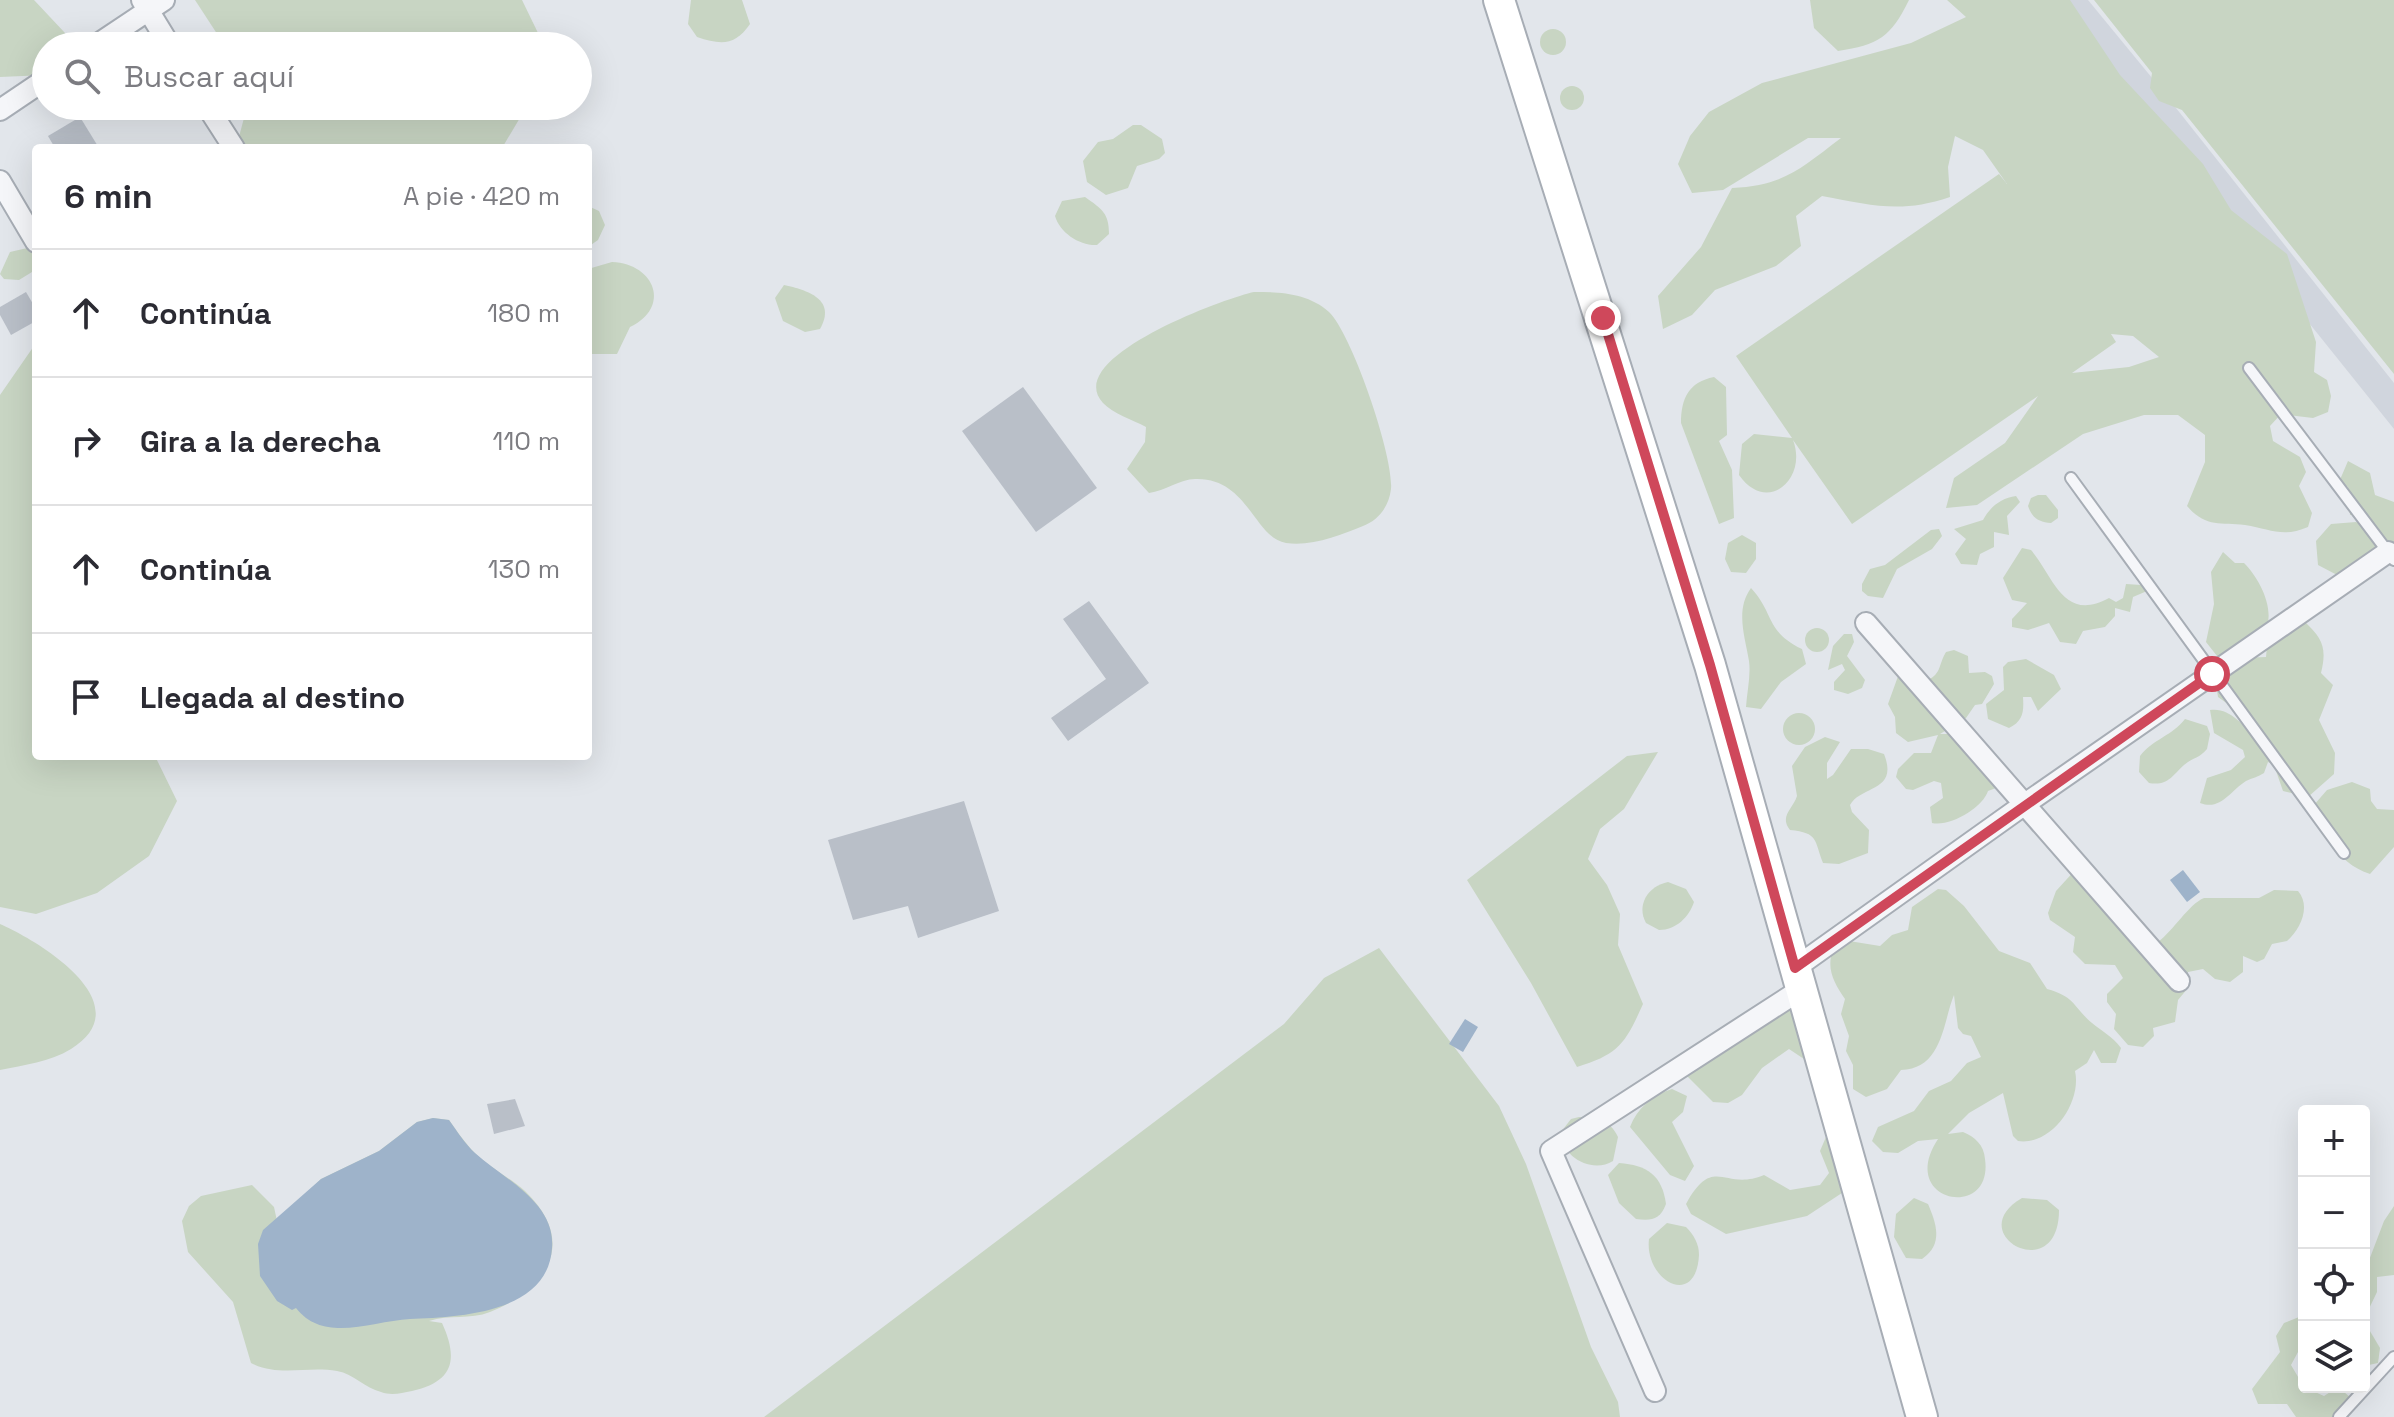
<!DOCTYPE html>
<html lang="es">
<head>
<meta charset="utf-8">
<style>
  body { margin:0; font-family:"Space Grotesk",sans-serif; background:#f2f2f3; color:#2b2b33 }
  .controls { position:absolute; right:24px; bottom:24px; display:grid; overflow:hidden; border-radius:8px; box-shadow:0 8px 32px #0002 }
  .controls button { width:72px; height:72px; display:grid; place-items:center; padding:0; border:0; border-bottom:2px solid #e1e1e2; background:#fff; color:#2b2b33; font:40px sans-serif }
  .stop { position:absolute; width:24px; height:24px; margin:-18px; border:6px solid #cf485b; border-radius:50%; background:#fff }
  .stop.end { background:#cf485b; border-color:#fff; box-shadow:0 2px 8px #0008 }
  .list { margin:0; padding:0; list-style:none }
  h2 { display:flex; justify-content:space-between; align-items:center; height:104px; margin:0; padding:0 32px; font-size:34px }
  h2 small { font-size:26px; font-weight:400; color:#7c7c81 }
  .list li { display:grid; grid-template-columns:52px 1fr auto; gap:24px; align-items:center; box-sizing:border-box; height:128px; padding:0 32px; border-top:2px solid #e1e1e2 }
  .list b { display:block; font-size:30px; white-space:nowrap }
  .list em { font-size:26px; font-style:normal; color:#7c7c81 }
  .icon { flex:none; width:44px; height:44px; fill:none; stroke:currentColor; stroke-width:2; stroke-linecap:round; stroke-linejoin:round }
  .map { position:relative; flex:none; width:2394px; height:1417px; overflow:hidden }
  .search { position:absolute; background:#fff; box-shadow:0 8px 32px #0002; left:32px; top:32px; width:560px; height:88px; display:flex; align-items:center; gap:20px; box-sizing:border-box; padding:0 28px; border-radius:44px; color:#7c7c81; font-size:30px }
  .panel { position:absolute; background:#fff; box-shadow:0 8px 32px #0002; left:32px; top:144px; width:560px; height:616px; border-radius:8px }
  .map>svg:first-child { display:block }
  .built { fill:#d0d5dd }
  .green { fill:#c8d5c3; fill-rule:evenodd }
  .water { fill:#9eb3ca }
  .building { fill:#b9bfc8 }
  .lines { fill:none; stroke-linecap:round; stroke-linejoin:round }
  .lane-casing { stroke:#a7adb5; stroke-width:14 }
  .street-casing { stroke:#a7adb5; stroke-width:24 }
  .secondary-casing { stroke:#a7adb5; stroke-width:34 }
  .lane { stroke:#f5f6f9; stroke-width:10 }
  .street { stroke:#f5f6f9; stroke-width:20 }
  .secondary { stroke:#fff; stroke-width:30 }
  .route { stroke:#cf485b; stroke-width:10 }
</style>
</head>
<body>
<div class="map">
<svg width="2394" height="1417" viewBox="0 0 2394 1417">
  <rect width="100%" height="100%" fill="#e2e6eb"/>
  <polygon class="built" points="2050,0 2088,0 2157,84 2394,383 2394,429"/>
  <g class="green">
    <polygon points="0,0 34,0 65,33 65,46 46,46 46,75 0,77"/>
    <polygon points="195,0 522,0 539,35 538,46 225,46"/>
    <path d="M691 0H742L750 24C735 46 721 45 697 37L688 24Z"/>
    <path d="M1810 0H1909C1891 37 1878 45 1838 51L1814 28Z"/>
    <path d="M1947 0H2070L2120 75 2203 164 2231 210 2287 254 2316 342 2314 372 2327 380 2331 396 2328 412 2313 418 2281 414 2270 426 2273 441 2300 457 2306 472 2299 486 2312 513 2308 527C2283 538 2270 529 2245 525 2220 522 2206 528 2187 506L2205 462V435L2178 415H2144L2083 434 1977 505 1946 508 1954 478 2005 443 2038 396 1852 524 1793 440C1808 479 1767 515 1739 475L1742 444 1754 434 1792 438 1736 356 1999 174 2007 184 1983 150 1955 136 1948 167 1950 197C1900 214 1872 205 1822 196L1796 216 1801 246 1776 266 1715 290 1692 315 1663 329 1658 296 1701 247 1732 188C1785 185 1800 169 1841 138H1808L1723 190 1692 193 1678 164 1690 136 1709 112 1762 83 1911 43 1966 17ZM2111 334 2133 336 2159 357 2129 367 2072 373 2116 342Z"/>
    <polygon points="2094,0 2394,0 2394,374 2182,110 2159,101 2150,88 2152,73"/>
    <circle cx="1553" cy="42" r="13"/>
    <circle cx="1572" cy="98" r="12"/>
    <polygon points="242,106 527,106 502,148 236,148 244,118"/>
    <polygon points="1133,125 1141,125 1162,139 1165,153 1159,159 1137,166 1128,188 1106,195 1087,182 1083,161 1098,142 1113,139"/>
    <path d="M1085 197C1102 209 1109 213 1109 234L1097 245C1080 246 1060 233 1055 216L1062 201Z"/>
    <polygon points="588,206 599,211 605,225 598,240 588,247"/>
    <polygon points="36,246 36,281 32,272 19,280 4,279 0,274 10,252"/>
    <path d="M612 262C656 264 671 308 630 327L617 354H588V269Z"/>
    <path d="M784 285C807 290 837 299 820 329L805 332 783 321 775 298Z"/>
    <path d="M1254 292C1280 292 1308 293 1329 312 1352 334 1394 457 1391 489 1389 506 1379 520 1363 526 1341 535 1311 547 1286 543 1254 538 1248 477 1195 479 1180 479 1165 491 1149 493L1127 469 1145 442 1146 427C1133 420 1112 413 1103 403 1061 358 1225 298 1254 292Z"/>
    <polygon points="36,343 36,756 155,756 177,801 149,856 97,893 36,914 0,907 0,395"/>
    <path d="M1714 377 1726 387 1727 435 1719 441 1732 470 1734 518 1719 524 1681 423C1681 398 1689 382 1714 377Z"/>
    <polygon points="2348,461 2370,473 2375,495 2394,502 2394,546 2379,559 2339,576 2318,565 2316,541 2331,524 2356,522 2367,527 2358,515 2350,515 2348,487 2339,482"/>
    <path d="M2038 495H2046L2058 510V518L2051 523C2039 522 2032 518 2028 506L2031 498Z"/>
    <path d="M2016 496 2020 502 2007 516 2009 535 1994 532V547L1980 554 1977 565 1961 564 1955 554 1966 539 1954 529 1983 520C1990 507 2001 498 2016 496Z"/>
    <polygon points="1939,529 1942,536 1932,549 1897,569 1883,598 1868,596 1862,591 1862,584 1870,569 1885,565 1931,530"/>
    <polygon points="1742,535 1756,543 1756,559 1746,573 1731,572 1725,559 1728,543"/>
    <path d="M2022 548 2031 550C2054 577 2063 623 2109 598L2116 602 2123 598 2126 584 2141 585 2147 591 2133 597 2130 612 2115 608V616L2105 627 2083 631 2076 644 2060 642 2049 623 2028 630 2012 627V619L2027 603 2012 600 2003 578Z"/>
    <path d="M2223 552 2235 563H2244C2260 579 2278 613 2263 635 2258 643 2248 651 2240 658L2266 657 2267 646 2304 621C2323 639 2327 648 2321 673L2333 685 2319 720 2335 753 2334 774 2308 797 2283 791 2274 765 2268 762 2264 773C2258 777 2252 778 2246 781 2230 791 2221 811 2200 803L2207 778 2231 770 2245 757 2243 750 2214 733 2210 710C2229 707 2244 725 2254 738L2246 717 2218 697 2215 678 2221 661 2206 642 2214 604 2211 572Z"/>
    <path d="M1751 588C1775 614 1765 631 1802 649L1806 664 1781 682 1761 709 1746 707C1747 692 1751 675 1749 661 1745 636 1735 610 1751 588Z"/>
    <circle cx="1817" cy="640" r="12"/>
    <polygon points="1844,634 1852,634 1854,642 1847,656 1865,680 1862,688 1848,694 1834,690 1834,682 1845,670 1842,664 1828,670 1833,646"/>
    <path d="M1954 650 1968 656 1969 673 1985 672 1992 676 1994 684 1982 704 1975 705 1966 718 1940 734H1957L2004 785 1988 791C1983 807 1951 827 1932 823L1930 807 1943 798 1941 783 1934 781 1913 790 1906 789 1896 777 1898 769 1914 753H1931L1938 735 1908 742 1896 733 1895 717 1888 704 1901 668 1925 681C1942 675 1938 665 1946 652Z"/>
    <path d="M2026 659 2054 675 2061 689 2038 711 2031 697H2023C2024 712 2023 721 2009 728L1988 719 1986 704 2004 690 2003 667 2008 662Z"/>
    <circle cx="1799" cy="729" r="16"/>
    <path d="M2185 719 2207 726 2210 734 2207 749C2200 758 2192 758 2184 765 2172 776 2168 786 2149 783L2139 772 2140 756C2153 739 2172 736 2185 719Z"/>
    <path d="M1825 737 1840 742 1827 763V779L1833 775 1851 749H1868L1884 754C1899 792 1861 785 1850 805L1852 812 1869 830 1868 853 1839 864 1823 863C1814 840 1819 833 1790 830 1779 816 1793 809 1797 796L1792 766 1805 747Z"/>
    <path d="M1658 752 1624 809 1600 829 1588 859 1607 885 1620 914 1618 945 1643 1004C1625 1044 1619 1054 1577 1067L1531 983 1467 880 1627 756Z"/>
    <path d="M2352 782 2370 789 2371 801 2377 809 2394 810V847L2370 874C2333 861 2330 836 2314 805L2327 790Z"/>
    <path d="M2077 868 2127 906 2158 942C2173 931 2189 904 2204 898H2259L2274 890 2298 891C2311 906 2301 929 2287 941L2272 944 2264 959 2257 962 2243 956V972L2230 982 2215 979 2203 969 2188 972V988L2178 1000 2175 1022 2153 1028 2154 1036 2143 1047 2128 1045 2114 1029 2116 1014 2107 1002V994L2123 978 2115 965 2085 964 2073 952 2075 937 2050 920 2048 913 2056 891Z"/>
    <path d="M1668 882 1686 889 1694 902C1689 917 1676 930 1659 930L1646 923C1636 905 1648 886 1668 882Z"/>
    <path d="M1938 889 1946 890 1964 906 1999 951 2030 963 2047 989C2076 997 2073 1007 2092 1023 2103 1032 2112 1036 2121 1048L2116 1063H2101L2094 1050 2087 1063 2075 1071C2082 1102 2052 1146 2018 1141L2013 1136 2003 1093 1969 1113 1948 1134 1963 1132C1975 1137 1984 1145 1985 1159 1994 1221 1896 1203 1938 1139L1918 1141 1898 1153 1883 1152 1872 1141 1878 1127 1914 1111 1929 1091 1951 1081 1967 1063 1981 1057 1971 1036 1963 1034 1958 1028 1954 995C1943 1021 1943 1069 1901 1070L1887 1089 1866 1097 1853 1089V1065L1846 1051 1849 1036 1841 1014 1845 999C1834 983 1825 967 1834 948L1849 941 1880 946 1892 935 1908 930 1912 907Z"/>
    <path d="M0 924C39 941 143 1004 71 1049 50 1062 24 1065 0 1070Z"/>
    <polygon points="1379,948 1499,1106 1526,1164 1591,1347 1618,1402 1620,1417 764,1417 1284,1024 1324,978"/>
    <polygon points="1796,999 1810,1063 1789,1049 1762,1068 1742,1095 1728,1103 1713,1102 1687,1076"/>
    <path d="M1672 1089 1687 1096 1683 1112 1672 1122 1694 1166 1685 1181 1670 1175 1630 1127C1637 1108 1653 1095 1672 1089Z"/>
    <path d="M1579 1117C1598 1118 1609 1119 1618 1137L1613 1161C1592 1174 1561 1157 1561 1132L1571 1119Z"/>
    <path d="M433 1118 449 1120C456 1130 463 1140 471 1149 486 1166 508 1176 525 1191 578 1242 548 1288 490 1312 470 1320 449 1314 429 1321L442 1323C459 1360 453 1382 412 1391 401 1393 392 1396 381 1392 365 1388 354 1374 337 1371 307 1366 278 1377 251 1363L233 1302 188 1252 182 1221 189 1206 201 1196 252 1185 274 1207 277 1221 321 1179 379 1151 417 1122Z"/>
    <path d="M1826 1137H1833L1848 1189 1807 1216 1726 1234 1691 1214 1686 1204C1714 1153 1724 1192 1764 1175L1790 1190 1820 1185 1829 1173 1820 1151Z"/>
    <path d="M1619 1163C1647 1165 1662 1175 1666 1204 1660 1220 1651 1221 1636 1219L1619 1203 1608 1175Z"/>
    <path d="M1914 1198 1928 1204C1936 1223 1944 1244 1922 1259L1906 1258 1894 1237 1896 1214Z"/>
    <path d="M2022 1198 2047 1200 2059 1210C2059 1288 1960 1234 2022 1198Z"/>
    <polygon points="2394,1206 2394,1275 2377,1277 2377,1292 2364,1319 2364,1264 2368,1263 2384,1221"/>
    <path d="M1667 1223 1686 1227C1694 1235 1699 1244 1699 1255 1696 1310 1644 1280 1649 1239Z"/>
    <polygon points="2304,1315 2304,1351 2298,1352 2291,1365 2304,1387 2324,1396 2338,1387 2350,1397 2335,1417 2296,1417 2287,1404 2258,1404 2252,1389 2280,1352 2276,1336 2284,1323"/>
    <polygon points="2364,1321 2380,1348 2378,1363 2364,1366"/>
  </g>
  <g class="water">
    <polygon points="2183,870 2200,892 2187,902 2170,880"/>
    <polygon points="1465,1019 1478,1027 1463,1052 1449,1044"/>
    <path d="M433 1118 449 1120C457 1131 465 1144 475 1153 504 1179 556 1203 552 1248 548 1314 457 1317 410 1319 372 1321 324 1344 296 1308L292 1310 277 1301 260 1276 258 1244 263 1230 321 1179 379 1151 417 1122Z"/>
  </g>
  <g class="building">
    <polygon points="80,117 99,148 55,148 48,136"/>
    <polygon points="26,292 36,309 36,321 11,335 0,315 0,307"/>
    <polygon points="1023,387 1097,488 1036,532 962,431"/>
    <polygon points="1089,601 1149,683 1068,741 1051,718 1106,679 1063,619"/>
    <polygon points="964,801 999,911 918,938 908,906 853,920 828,840"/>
    <polygon points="515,1099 525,1126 494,1134 487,1104"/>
  </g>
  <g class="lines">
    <defs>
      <g id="lane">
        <polyline points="2249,368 2394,560"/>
        <polyline points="2071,478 2344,853"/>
        <polyline points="2339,1417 2394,1357"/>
      </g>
      <g id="street">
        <polyline points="142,0 170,46"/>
        <polyline points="95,46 164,0"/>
        <polyline points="207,106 234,148"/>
        <polyline points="0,110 46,79"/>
        <polyline points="0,181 36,242"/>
        <polyline points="1866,623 2179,981"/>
        <polyline points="1795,968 2025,804 2388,552"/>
        <polyline points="1655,1391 1551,1151 1800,990"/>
      </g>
      <polyline id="secondary" points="1499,0 1710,665 1922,1417"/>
    </defs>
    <use href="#lane" class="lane-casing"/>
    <use href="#street" class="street-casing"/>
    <use href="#secondary" class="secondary-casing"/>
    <use href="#lane" class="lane"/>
    <use href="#street" class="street"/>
    <use href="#secondary" class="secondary"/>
  </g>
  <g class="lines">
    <polyline class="route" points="1603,318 1710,665 1795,968 2212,674"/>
  </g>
</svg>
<div class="controls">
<button>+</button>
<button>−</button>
<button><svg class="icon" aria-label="locate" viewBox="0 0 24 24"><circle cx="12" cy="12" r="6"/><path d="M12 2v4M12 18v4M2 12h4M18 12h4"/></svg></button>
<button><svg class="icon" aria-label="layers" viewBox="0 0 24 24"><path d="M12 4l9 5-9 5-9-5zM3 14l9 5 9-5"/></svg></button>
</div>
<div class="stop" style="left:2212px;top:674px"></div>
<div class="stop end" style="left:1603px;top:318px"></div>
<div class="search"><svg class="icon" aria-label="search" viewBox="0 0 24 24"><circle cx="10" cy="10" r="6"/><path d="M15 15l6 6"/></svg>Buscar aquí</div>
<section class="panel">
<h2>6 min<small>A pie · 420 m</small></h2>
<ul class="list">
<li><svg class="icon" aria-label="ahead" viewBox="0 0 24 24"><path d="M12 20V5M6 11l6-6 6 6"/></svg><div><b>Continúa</b></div><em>180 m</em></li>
<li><svg class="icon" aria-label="right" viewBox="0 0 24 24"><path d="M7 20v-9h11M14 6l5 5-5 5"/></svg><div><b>Gira a la derecha</b></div><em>110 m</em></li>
<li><svg class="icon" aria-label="ahead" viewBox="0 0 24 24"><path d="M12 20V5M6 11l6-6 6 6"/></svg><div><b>Continúa</b></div><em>130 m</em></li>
<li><svg class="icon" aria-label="arrive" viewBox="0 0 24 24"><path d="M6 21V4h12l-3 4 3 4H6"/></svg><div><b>Llegada al destino</b></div></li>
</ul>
</section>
</div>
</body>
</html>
